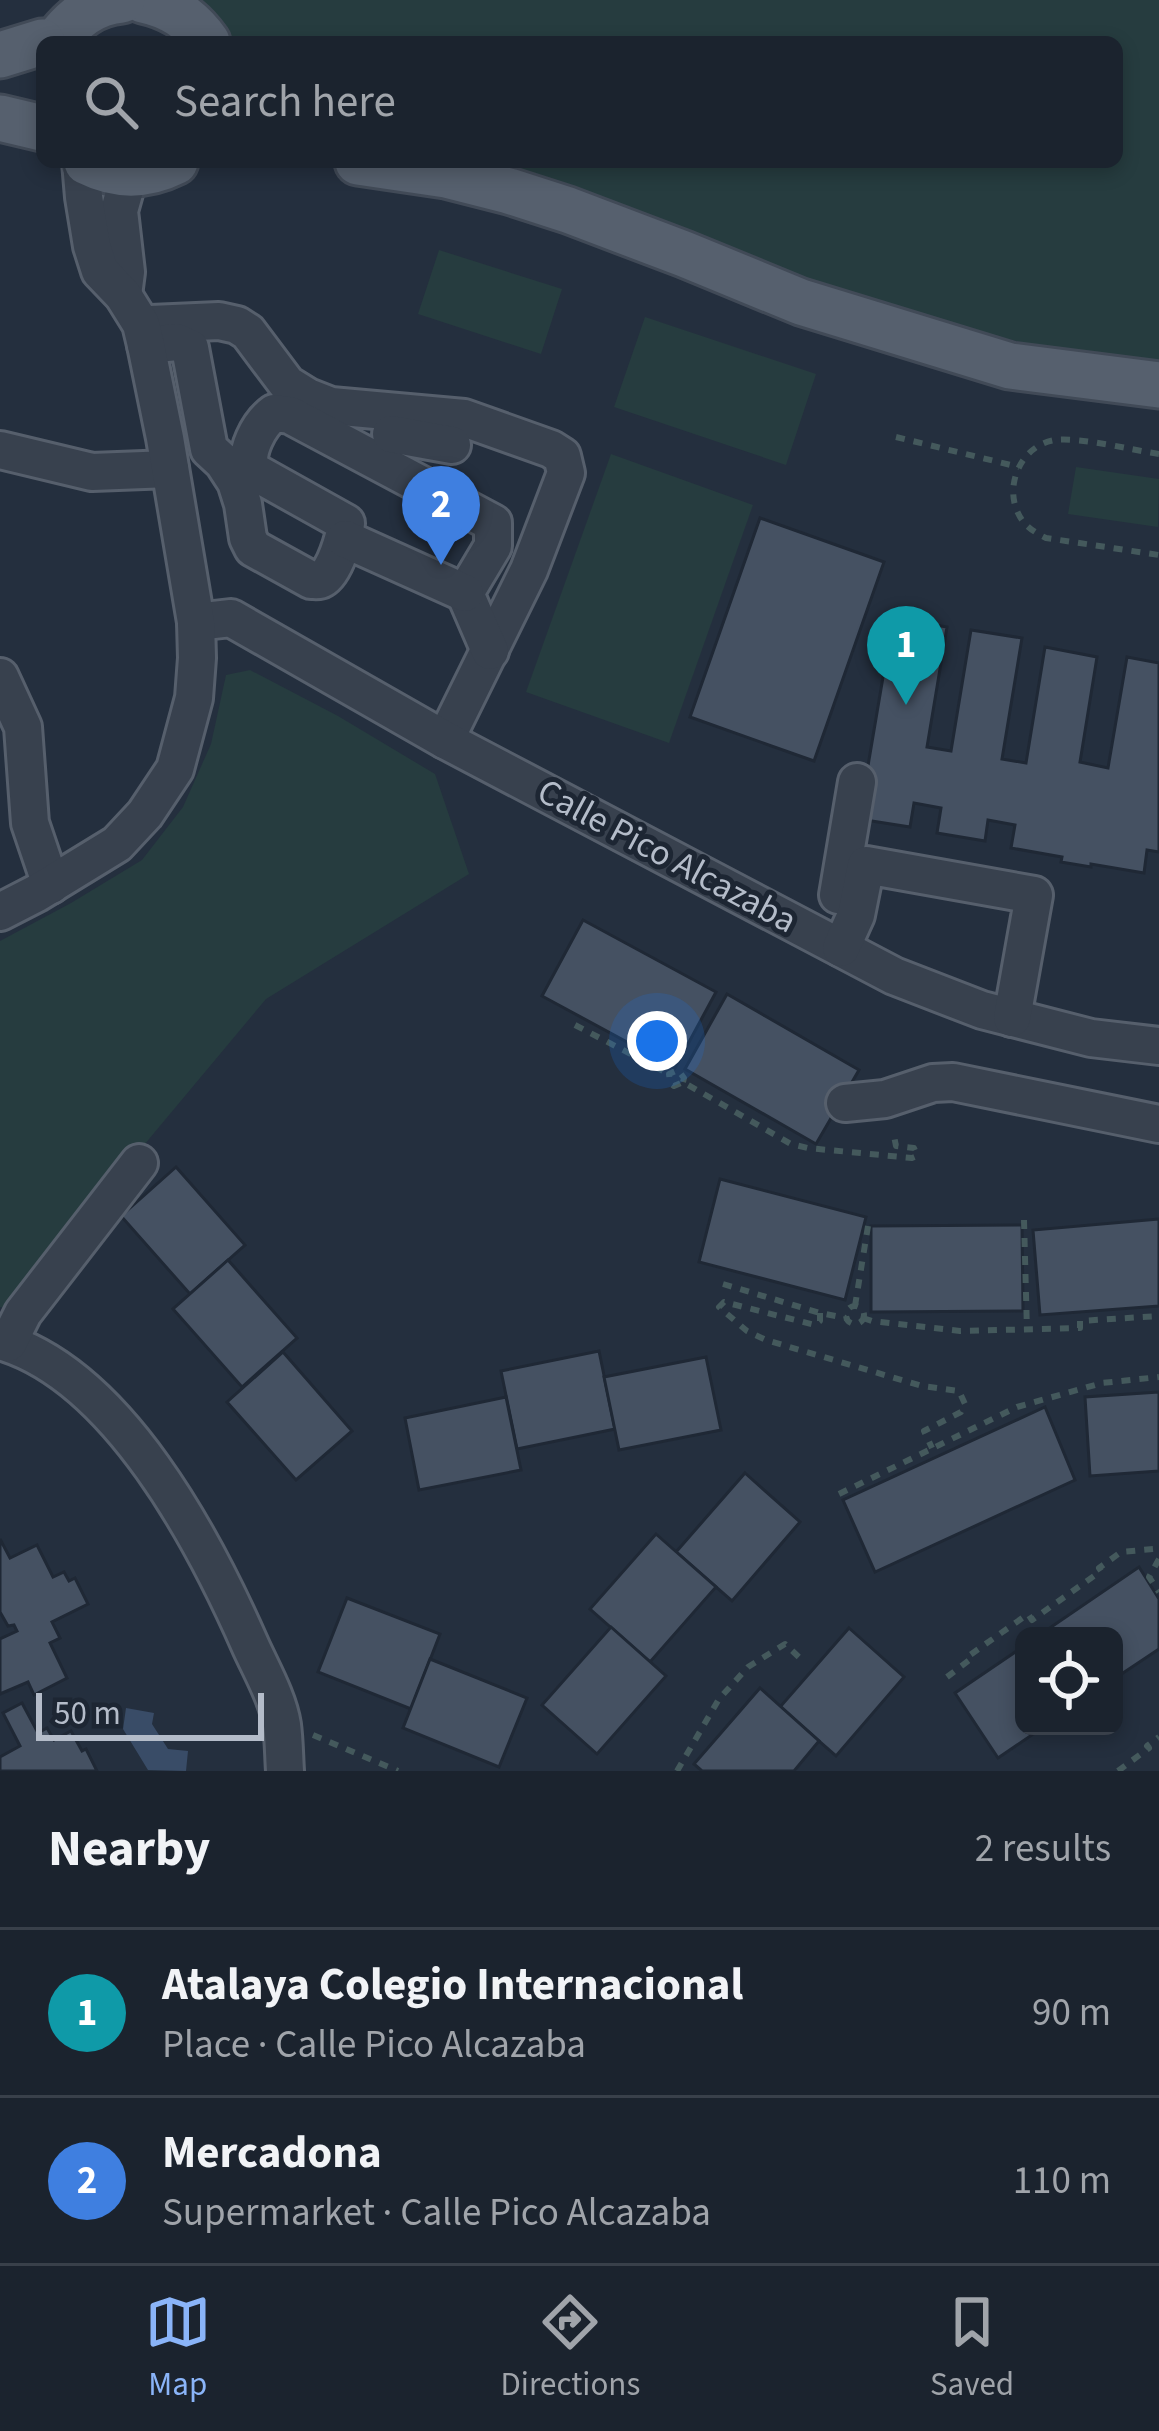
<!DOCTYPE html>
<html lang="en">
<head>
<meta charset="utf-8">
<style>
  body { margin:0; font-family:"Source Sans 3",sans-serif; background:#242b36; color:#f1f3f6 }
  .controls { position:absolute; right:36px; bottom:36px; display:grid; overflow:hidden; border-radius:18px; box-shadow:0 6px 18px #0003 }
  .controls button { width:108px; height:108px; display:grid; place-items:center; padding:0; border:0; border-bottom:3px solid #39404a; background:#1b232e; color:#f1f3f6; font:60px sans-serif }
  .scale { position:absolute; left:36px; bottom:30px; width:228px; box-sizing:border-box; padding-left:12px; border:6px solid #b4bcc9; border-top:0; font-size:33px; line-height:42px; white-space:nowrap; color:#b4bcc9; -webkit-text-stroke:9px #1d2633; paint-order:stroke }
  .you { position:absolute; left:657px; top:1041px; width:42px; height:42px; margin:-30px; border:9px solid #fff; border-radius:50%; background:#1a73e8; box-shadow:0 0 0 18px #1a73e833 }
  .badge { display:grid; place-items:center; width:78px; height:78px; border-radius:50%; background:#8ab4f8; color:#fff; font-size:39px; font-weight:700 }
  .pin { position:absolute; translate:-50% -99px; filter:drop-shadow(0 3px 6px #0008) }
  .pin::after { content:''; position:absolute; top:63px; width:42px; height:36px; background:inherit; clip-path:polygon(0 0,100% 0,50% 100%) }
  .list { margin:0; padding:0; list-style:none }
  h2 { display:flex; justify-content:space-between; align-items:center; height:156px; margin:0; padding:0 48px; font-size:51px }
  h2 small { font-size:39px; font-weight:400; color:#a0a4aa }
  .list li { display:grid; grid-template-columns:78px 1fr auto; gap:36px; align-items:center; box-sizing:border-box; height:168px; padding:0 48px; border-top:3px solid #39404a }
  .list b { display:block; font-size:45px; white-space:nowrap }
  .list p { margin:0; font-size:39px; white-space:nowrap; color:#a0a4aa }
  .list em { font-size:39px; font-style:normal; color:#a0a4aa }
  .icon { flex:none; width:66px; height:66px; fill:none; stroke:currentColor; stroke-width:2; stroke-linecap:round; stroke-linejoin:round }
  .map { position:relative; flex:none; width:1159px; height:1771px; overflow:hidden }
  .search { position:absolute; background:#1b232e; box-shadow:0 6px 18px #0003; left:36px; right:36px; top:36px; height:132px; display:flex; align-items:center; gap:30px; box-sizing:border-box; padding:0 42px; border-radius:18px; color:#a0a4aa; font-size:45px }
  .sheet { height:492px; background:#1b232e }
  nav { display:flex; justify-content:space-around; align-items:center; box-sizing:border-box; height:168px; border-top:3px solid #39404a; background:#1b232e; font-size:33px; color:#a0a4aa }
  nav a { display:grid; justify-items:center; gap:6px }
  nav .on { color:#8ab4f8 }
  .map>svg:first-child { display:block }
  .green { fill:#263c3f }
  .water { fill:#394c67 }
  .building { fill:#455162; stroke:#1f2835; stroke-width:3 }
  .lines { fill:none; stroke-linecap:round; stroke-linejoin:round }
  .minor-casing { stroke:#565f6c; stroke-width:42 }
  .major-casing { stroke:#414a57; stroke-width:51 }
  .path { stroke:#44595c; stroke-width:6; stroke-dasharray:9 9; stroke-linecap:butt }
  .minor { stroke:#38414e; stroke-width:36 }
  .major { stroke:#56606e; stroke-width:45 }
  .labels { text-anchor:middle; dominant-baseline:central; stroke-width:10; stroke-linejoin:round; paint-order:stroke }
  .street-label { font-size:36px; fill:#b4bcc9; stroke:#1d2633 }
</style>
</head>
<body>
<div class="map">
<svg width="1159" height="1771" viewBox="0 0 1159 1771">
  <rect width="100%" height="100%" fill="#242f3e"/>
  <g class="green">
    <polygon points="193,0 1159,0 1159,363 1098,361 844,299 465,162 1117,162 1117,42 238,42"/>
    <polygon points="439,250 562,289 541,354 418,314"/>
    <polygon points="645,317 816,374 786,465 614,407"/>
    <polygon points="611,454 753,505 669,743 526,692"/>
    <polygon points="1076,467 1159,479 1158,527 1068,514"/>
    <polygon points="250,670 338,716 435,774 469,874 266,999 7,1309 0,1307 0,941 71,903 142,860 183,807 211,744 226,675"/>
  </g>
  <polygon class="water" points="126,1708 154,1713 152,1724 168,1749 188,1751 186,1771 148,1770 123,1729"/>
  <g class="building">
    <polygon points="760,518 884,562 814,761 690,717"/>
    <polygon points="893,618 947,627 927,747 951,751 971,630 1022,638 1002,759 1026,763 1045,647 1097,657 1080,762 1108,768 1127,657 1159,663 1159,852 1147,850 1144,873 1091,864 1091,867 1061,862 1062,857 1011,848 1015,825 988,820 985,841 937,833 941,808 914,803 910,827 859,819"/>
    <polygon points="583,920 716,992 675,1068 542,996"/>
    <polygon points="727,994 859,1070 816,1144 685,1069"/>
    <polygon points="176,1167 245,1245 190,1294 121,1216"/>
    <polygon points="720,1179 866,1217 845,1300 699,1262"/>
    <polygon points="1159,1219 1159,1306 1040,1315 1033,1230"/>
    <polygon points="1022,1225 1023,1311 871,1312 871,1226"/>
    <polygon points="228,1260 297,1338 242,1387 173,1309"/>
    <polygon points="599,1351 615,1429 517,1449 501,1371"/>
    <polygon points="283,1352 352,1431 296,1480 227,1402"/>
    <polygon points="706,1357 721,1430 619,1450 604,1377"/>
    <polygon points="1159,1392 1159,1471 1090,1476 1085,1397"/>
    <polygon points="506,1397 521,1470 419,1490 405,1418"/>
    <polygon points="1045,1407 1075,1480 875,1572 843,1500"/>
    <polygon points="745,1473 800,1522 732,1601 676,1552"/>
    <polygon points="656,1534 716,1587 650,1662 590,1609"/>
    <polygon points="0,1539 10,1558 37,1545 53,1577 64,1572 69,1581 75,1578 88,1604 52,1622 60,1638 50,1643 67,1678 34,1695 28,1682 0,1694 0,1639 17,1631 14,1625 8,1626 0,1612"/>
    <polygon points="1139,1567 1159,1599 1159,1649 1114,1679 1114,1636 1038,1636"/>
    <polygon points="347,1598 440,1634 411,1709 318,1672"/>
    <polygon points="611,1627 666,1676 597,1754 542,1705"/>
    <polygon points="849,1628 904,1677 836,1756 780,1707"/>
    <polygon points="1024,1646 1024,1726 1045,1726 998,1758 955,1693"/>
    <polygon points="430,1659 527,1698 499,1767 403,1728"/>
    <polygon points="760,1688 819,1741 794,1771 702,1771 694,1764"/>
    <polygon points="22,1703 38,1733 47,1728 54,1740 71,1731 82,1751 86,1749 97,1771 0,1771 0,1757 20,1746 3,1713"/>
  </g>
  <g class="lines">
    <defs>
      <g id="minor">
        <polyline points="123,295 126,272 119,211 129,175"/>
        <polyline points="151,324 219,321 237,325 248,332 287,384 308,397 331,406 464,418 551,449 562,456 566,473 529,570 445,740"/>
        <path d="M146 345 177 342 190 348 209 449 223 462 236 482 243 504 248 538 253 548 311 580C315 580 319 581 322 579 335 572 345 536 346 523L251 470C244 452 259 424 274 413L290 415 493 523V546L465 593 490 651"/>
        <polyline points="391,434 452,445"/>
        <polyline points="0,450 92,472 170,469"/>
        <polyline points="345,539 465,593"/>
        <polyline points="196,622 231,618 445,740 894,976 982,1010 1091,1038 1159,1046"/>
        <polyline points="0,677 23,727 30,823 51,885"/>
        <polyline points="838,895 857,782"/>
        <polyline points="0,912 37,893 117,844 145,814 175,769 194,698 197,658 196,622 165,438 146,345 141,324 123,295 100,271 92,246 84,197 81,162"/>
        <polyline points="841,948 856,915 866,865 1034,895 1012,1018"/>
        <polyline points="845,1103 885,1099 933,1083 953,1082 1159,1124"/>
        <path d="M0 1341C118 1375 205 1542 251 1647 262 1671 278 1699 282 1725 284 1740 284 1756 285 1771"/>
        <polyline points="8,1343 23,1313 139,1163"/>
      </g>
      <g id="major">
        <path d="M143 0C171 6 190 18 207 42"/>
        <path d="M56 42C72 19 94 2 122 0"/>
        <polyline points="0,55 42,42"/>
        <polyline points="0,118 42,128"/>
        <path d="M87 162C117 177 145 177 175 162"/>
        <polyline points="358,162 446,175 509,191 568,210 684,254 801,302 1010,366 1159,385"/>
      </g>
    </defs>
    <use href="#minor" class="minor-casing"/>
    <use href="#major" class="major-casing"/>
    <g class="path">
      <polyline points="896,437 1019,467"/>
      <path d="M1159 454C1132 450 1081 437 1055 440 1022 445 1004 484 1018 513 1024 526 1034 532 1046 538L1159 555"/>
      <polyline points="575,1025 669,1074"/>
      <polyline points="683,1082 684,1078 678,1070 669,1074 670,1083 674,1086 683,1082 791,1144 808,1148 912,1158 917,1156 914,1148 896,1146 893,1131"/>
      <polyline points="1024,1220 1027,1331"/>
      <polyline points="723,1284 820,1313 846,1318"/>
      <polyline points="855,1306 869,1220"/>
      <circle cx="855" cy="1315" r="9"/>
      <polyline points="820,1313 820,1321 815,1325 724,1302 719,1307 747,1331 766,1340 922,1386 959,1391 965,1404 961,1412 924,1431 932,1448"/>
      <polyline points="863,1318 872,1321 960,1331 1080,1328 1080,1321 1159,1316"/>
      <polyline points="839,1494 1017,1407 1102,1383 1159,1377"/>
      <polyline points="1159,1559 1149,1577 1159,1592"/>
      <polyline points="947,1677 972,1658 970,1655 1028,1614 1032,1620 1101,1571 1099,1568 1121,1552 1153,1549"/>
      <polyline points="313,1735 398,1771"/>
      <polyline points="677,1771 719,1699 748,1667 785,1644 802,1660"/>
      <polyline points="1118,1771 1149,1748 1147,1746 1159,1737"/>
    </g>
    <use href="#minor" class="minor"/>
    <use href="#major" class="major"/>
  </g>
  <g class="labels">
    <g class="street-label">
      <text transform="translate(667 856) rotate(28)">Calle Pico Alcazaba</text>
    </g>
  </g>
</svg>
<div class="controls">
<button><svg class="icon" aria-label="locate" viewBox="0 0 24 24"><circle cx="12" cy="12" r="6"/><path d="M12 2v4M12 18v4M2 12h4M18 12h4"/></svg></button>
</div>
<div class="scale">50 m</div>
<div class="you"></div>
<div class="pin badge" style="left:906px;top:705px;background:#0f9aa8">1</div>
<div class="pin badge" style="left:441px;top:565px;background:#3f7fe0">2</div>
<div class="search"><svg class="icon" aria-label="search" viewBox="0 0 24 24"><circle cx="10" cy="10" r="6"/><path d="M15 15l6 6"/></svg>Search here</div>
</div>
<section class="sheet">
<h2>Nearby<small>2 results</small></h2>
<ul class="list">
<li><span class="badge" style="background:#0f9aa8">1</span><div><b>Atalaya Colegio Internacional</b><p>Place · Calle Pico Alcazaba</p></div><em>90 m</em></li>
<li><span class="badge" style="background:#3f7fe0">2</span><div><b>Mercadona</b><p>Supermarket · Calle Pico Alcazaba</p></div><em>110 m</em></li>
</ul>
</section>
<nav>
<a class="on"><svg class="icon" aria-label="map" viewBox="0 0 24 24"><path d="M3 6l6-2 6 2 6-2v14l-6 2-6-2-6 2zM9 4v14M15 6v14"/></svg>Map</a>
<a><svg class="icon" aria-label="directions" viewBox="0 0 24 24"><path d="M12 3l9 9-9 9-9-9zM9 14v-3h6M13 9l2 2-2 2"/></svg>Directions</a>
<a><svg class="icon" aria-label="saved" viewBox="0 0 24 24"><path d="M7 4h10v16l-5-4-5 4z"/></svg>Saved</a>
</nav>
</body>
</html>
